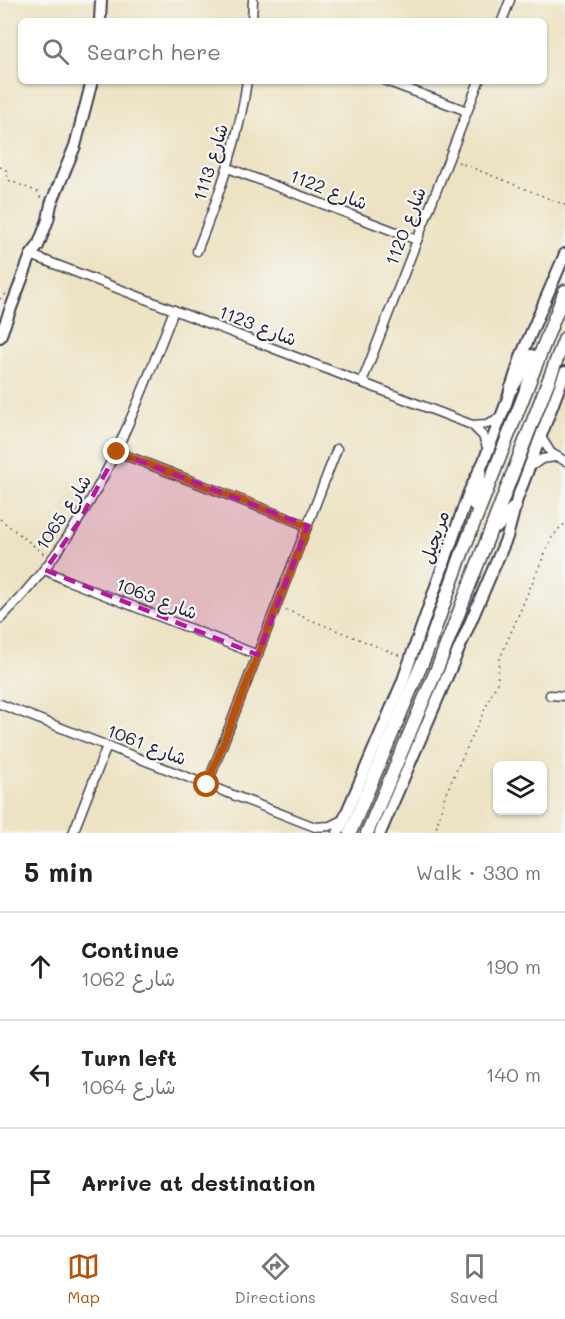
<!DOCTYPE html>
<html lang="en">
<head>
<meta charset="utf-8">
<style>
  body { margin:0; font-family:Mali,"Playpen Sans Arabic",sans-serif; background:#f6f6f6; color:#222 }
  .controls { position:absolute; right:18px; bottom:18px; display:grid; overflow:hidden; border-radius:9px; box-shadow:0 2px 4px #0004 }
  .controls button { width:54px; height:54px; display:grid; place-items:center; padding:0; border:0; border-bottom:2px solid #e0e0e0; background:#fff; color:#222; font:30px sans-serif }
  .stop { position:absolute; width:18px; height:18px; margin:-14px; border:4px solid #b45309; border-radius:50%; background:#fff }
  .stop.end { background:#b45309; border-color:#fff; box-shadow:0 2px 6px #0008 }
  .list { margin:0; padding:0; list-style:none }
  h2 { display:flex; justify-content:space-between; align-items:center; height:78px; margin:0; padding:0 24px; font-size:26px }
  h2 small { font-size:20px; font-weight:400; color:#767676 }
  .list li { display:grid; grid-template-columns:39px 1fr auto; gap:18px; align-items:center; box-sizing:border-box; height:108px; padding:0 24px; border-top:2px solid #e0e0e0 }
  .list b { display:block; font-size:22px; white-space:nowrap }
  .list p { margin:0; font-size:20px; white-space:nowrap; color:#767676 }
  .list em { font-size:20px; font-style:normal; color:#767676 }
  .icon { flex:none; width:33px; height:33px; fill:none; stroke:currentColor; stroke-width:2; stroke-linecap:round; stroke-linejoin:round }
  .map { position:relative; flex:none; width:565px; height:833px; overflow:hidden }
  .search { position:absolute; background:#fff; box-shadow:0 2px 4px #0004; left:18px; right:18px; top:18px; height:66px; display:flex; align-items:center; gap:15px; box-sizing:border-box; padding:0 21px; border-radius:9px; color:#767676; font-size:22px }
  .sheet { height:402px; background:#fff }
  nav { display:flex; justify-content:space-around; align-items:center; box-sizing:border-box; height:84px; border-top:2px solid #e0e0e0; background:#fff; font-size:16px; color:#767676 }
  nav a { display:grid; justify-items:center; gap:3px }
  nav .on { color:#b45309 }
  .map>svg:first-child { display:block }
  .lines { fill:none; stroke-linecap:round; stroke-linejoin:round }
  .minor-casing { stroke:#403f4f; stroke-width:11 }
  .tertiary-casing { stroke:#403f4f; stroke-width:14 }
  .secondary-casing { stroke:#403f4f; stroke-width:15 }
  .path { stroke:#403f4f; stroke-width:1.5; stroke-dasharray:1.5 4.5; stroke-linecap:butt }
  .minor { stroke:#fff; stroke-width:8 }
  .tertiary { stroke:#fff; stroke-width:10 }
  .secondary { stroke:#fff; stroke-width:12 }
  .route { stroke:#b45309; stroke-width:8 }
  .marked { fill:#b5179e; fill-opacity:0.2; stroke:#b5179e; stroke-width:4.5; stroke-dasharray:12 8; stroke-linejoin:round }
  .labels { text-anchor:middle; dominant-baseline:central; stroke-width:4.5; stroke-linejoin:round; paint-order:stroke }
  .street-label { font-size:18px; fill:#22223b; stroke:#f6f6f2 }
</style>
</head>
<body>
<div class="map">
<svg width="565" height="833" viewBox="0 0 565 833">
  <rect width="100%" height="100%" fill="#f6f6f2"/>
  <filter id="ink" filterUnits="userSpaceOnUse"><feTurbulence type="fractalNoise" baseFrequency=".0167" numOctaves="2"/><feDisplacementMap in="SourceGraphic" scale="12" xChannelSelector="R" yChannelSelector="G"/><feConvolveMatrix kernelMatrix="1 2 1 2 8 2 1 2 1" color-interpolation-filters="sRGB"/></filter>
  <filter id="wash" filterUnits="userSpaceOnUse"><feTurbulence type="fractalNoise" baseFrequency=".008" numOctaves="4" result="noise"/><feDisplacementMap in="SourceGraphic" scale="24" xChannelSelector="R" yChannelSelector="G"/><feGaussianBlur stdDeviation="1.35" result="paint"/><feColorMatrix in="noise" values="0 0 0 0 0 0 0 0 0 0 0 0 0 0 0 0 0 1.4 0 .05"/><feComposite in="paint" operator="in"/></filter>
  <g filter="url(#wash)">
    <rect width="100%" height="100%" fill="#ede2c3"/>
  </g>
  <g filter="url(#ink)">
    <g class="lines">
      <defs>
        <g id="minor">
          <polyline points="252,21 253,0"/>
          <polyline points="502,21 510,0"/>
          <polyline points="386,81 467,111"/>
          <polyline points="228,168 417,240"/>
          <path d="M197 251C219 195 239 140 247 81"/>
          <polyline points="31,255 472,425 487,424 501,417"/>
          <polyline points="362,382 479,81"/>
          <polyline points="472,425 483,436 488,450"/>
          <polyline points="541,437 551,453 565,461"/>
          <polyline points="117,452 308,526"/>
          <polyline points="530,467 542,459 555,457"/>
          <polyline points="45,570 66,580 258,655"/>
          <path d="M0 619C93 526 128 429 174 310"/>
          <polyline points="550,695 565,696"/>
          <polyline points="0,704 315,827 330,826 344,819"/>
          <polyline points="207,785 337,449"/>
          <polyline points="73,833 107,746"/>
        </g>
        <g id="tertiary">
          <polyline points="100,21 101,0"/>
          <polyline points="0,337 31,255 38,246 48,220 51,204 75,146 92,81"/>
          <polyline points="338,833 402,683 469,492 484,461 506,404 522,354 565,254"/>
          <polyline points="380,833 507,537 517,499 565,372"/>
        </g>
        <g id="secondary">
          <polyline points="511,389 531,356"/>
          <polyline points="475,505 480,470"/>
          <polyline points="496,527 515,507"/>
          <polyline points="350,833 426,654 461,556 565,291"/>
          <polyline points="367,833 439,664 565,338"/>
        </g>
      </defs>
      <use href="#minor" class="minor-casing"/>
      <use href="#tertiary" class="tertiary-casing"/>
      <use href="#secondary" class="secondary-casing"/>
      <g class="path">
        <polyline points="458,162 565,205"/>
        <polyline points="0,167 6,170 8,180 38,192 42,201"/>
        <polyline points="0,299 6,294"/>
        <polyline points="0,519 44,554"/>
        <polyline points="286,610 401,656"/>
        <polyline points="435,833 445,795 497,683 500,658 551,539 562,525 565,525"/>
      </g>
      <use href="#minor" class="minor"/>
      <use href="#tertiary" class="tertiary"/>
      <use href="#secondary" class="secondary"/>
    </g>
  </g>
  <g class="lines" filter="url(#ink)">
    <polyline class="route" points="117,452 308,526 207,785"/>
  </g>
  <path class="marked" d="M117 452 308 526 258 655 45 570 78 523Z"/>
  <g class="labels">
    <g class="street-label">
      <text transform="translate(210 162) rotate(-73)">شارع 1113</text>
      <text transform="translate(329 189) rotate(21)">شارع 1122</text>
      <text transform="translate(405 226) rotate(-69)">شارع 1120</text>
      <text transform="translate(258 325) rotate(21)">شارع 1123</text>
      <text transform="translate(63 512) rotate(-57)">شارع 1065</text>
      <text transform="translate(434 537) rotate(-71)">مريجيل</text>
      <text transform="translate(157 598) rotate(21)">شارع 1063</text>
      <text transform="translate(147 744) rotate(21)">شارع 1061</text>
    </g>
  </g>
</svg>
<div class="controls">
<button><svg class="icon" aria-label="layers" viewBox="0 0 24 24"><path d="M12 4l9 5-9 5-9-5zM3 14l9 5 9-5"/></svg></button>
</div>
<div class="stop" style="left:207px;top:785px"></div>
<div class="stop end" style="left:117px;top:452px"></div>
<div class="search"><svg class="icon" aria-label="search" viewBox="0 0 24 24"><circle cx="10" cy="10" r="6"/><path d="M15 15l6 6"/></svg>Search here</div>
</div>
<section class="sheet">
<h2>5 min<small>Walk · 330 m</small></h2>
<ul class="list">
<li><svg class="icon" aria-label="ahead" viewBox="0 0 24 24"><path d="M12 20V5M6 11l6-6 6 6"/></svg><div><b>Continue</b><p>شارع 1062</p></div><em>190 m</em></li>
<li><svg class="icon" aria-label="left" viewBox="0 0 24 24"><path d="M17 20v-9H6M10 6l-5 5 5 5"/></svg><div><b>Turn left</b><p>شارع 1064</p></div><em>140 m</em></li>
<li><svg class="icon" aria-label="arrive" viewBox="0 0 24 24"><path d="M6 21V4h12l-3 4 3 4H6"/></svg><div><b>Arrive at destination</b></div></li>
</ul>
</section>
<nav>
<a class="on"><svg class="icon" aria-label="map" viewBox="0 0 24 24"><path d="M3 6l6-2 6 2 6-2v14l-6 2-6-2-6 2zM9 4v14M15 6v14"/></svg>Map</a>
<a><svg class="icon" aria-label="directions" viewBox="0 0 24 24"><path d="M12 3l9 9-9 9-9-9zM9 14v-3h6M13 9l2 2-2 2"/></svg>Directions</a>
<a><svg class="icon" aria-label="saved" viewBox="0 0 24 24"><path d="M7 4h10v16l-5-4-5 4z"/></svg>Saved</a>
</nav>
</body>
</html>
